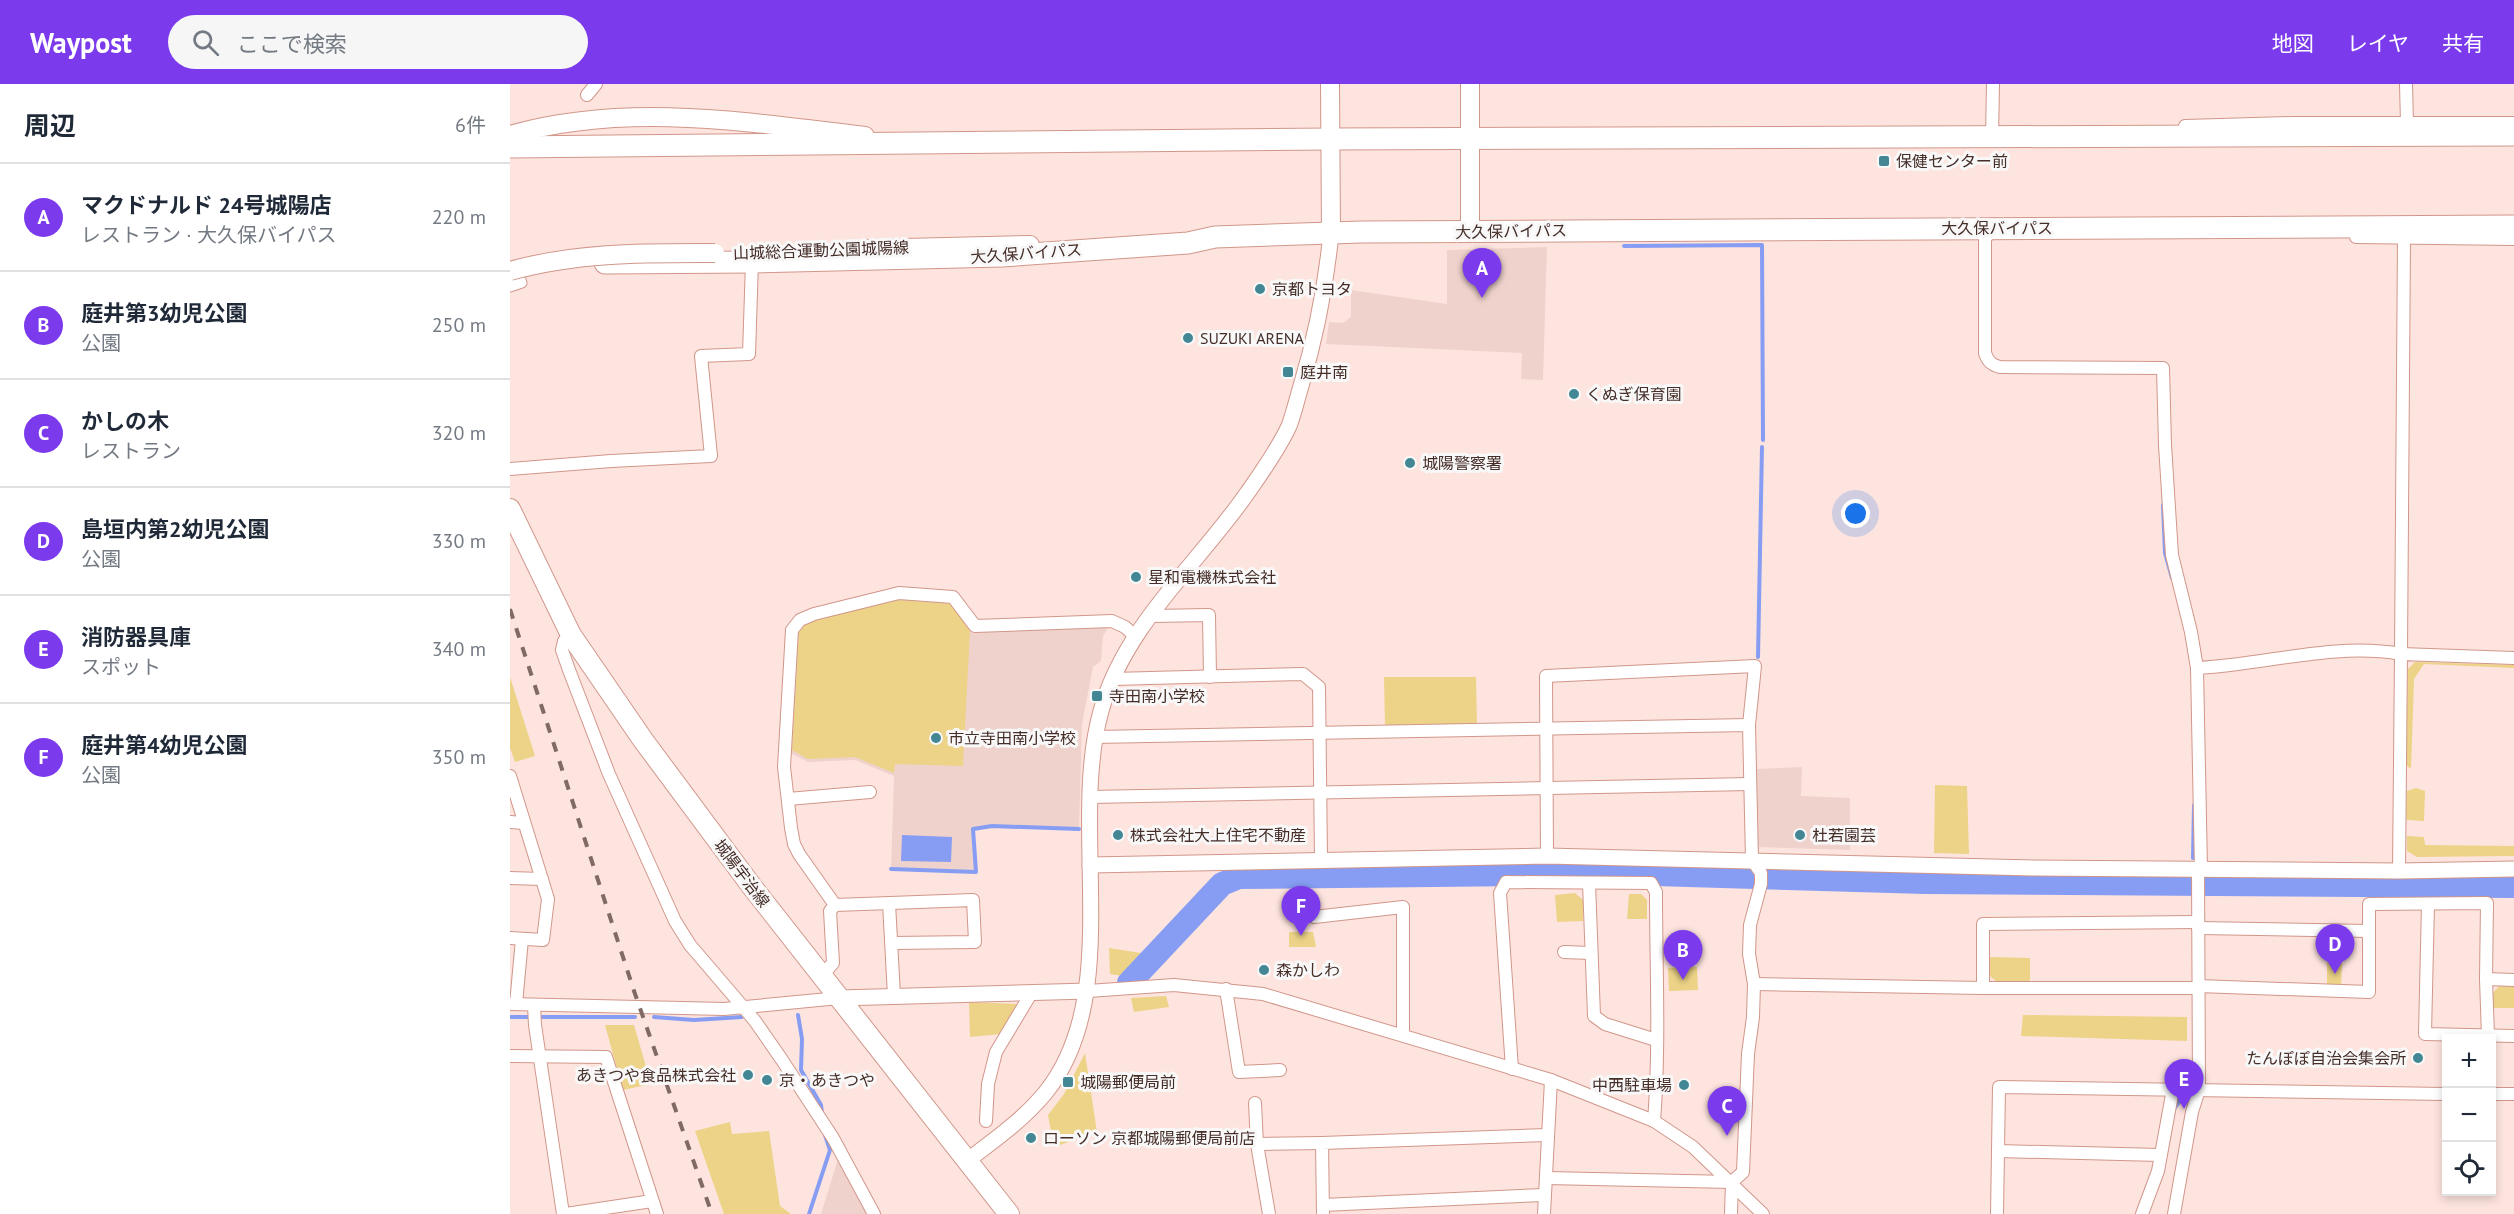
<!DOCTYPE html>
<html lang="ja">
<head>
<meta charset="utf-8">
<style>
  body { margin:0; font-family:"PT Sans","Noto Sans JP",sans-serif; background:#f6f6f7; color:#1f2937 }
  .controls { position:absolute; right:18px; bottom:18px; display:grid; overflow:hidden; border-radius:0px; box-shadow:0 3px 9px #0003 }
  .controls button { width:54px; height:54px; display:grid; place-items:center; padding:0; border:0; border-bottom:2px solid #e0e1e3; background:#fff; color:#1f2937; font:30px sans-serif }
  .you { position:absolute; left:1346px; top:430px; width:21px; height:21px; margin:-15px; border:4px solid #fff; border-radius:50%; background:#1a73e8; box-shadow:0 0 0 9px #1a73e833 }
  .badge { display:grid; place-items:center; width:39px; height:39px; border-radius:50%; background:#7c3aed; color:#fff; font-size:20px; font-weight:700 }
  .pin { position:absolute; translate:-50% -50px; filter:drop-shadow(0 2px 3px #0008) }
  .pin::after { content:''; position:absolute; top:32px; width:21px; height:18px; background:inherit; clip-path:polygon(0 0,100% 0,50% 100%) }
  .list { margin:0; padding:0; list-style:none }
  h2 { display:flex; justify-content:space-between; align-items:center; height:78px; margin:0; padding:0 24px; font-size:26px }
  h2 small { font-size:20px; font-weight:400; color:#747a83 }
  .list li { display:grid; grid-template-columns:39px 1fr auto; gap:18px; align-items:center; box-sizing:border-box; height:108px; padding:0 24px; border-top:2px solid #e0e1e3 }
  .list b { display:block; font-size:22px; white-space:nowrap }
  .list p { margin:0; font-size:20px; white-space:nowrap; color:#747a83 }
  .list em { font-size:20px; font-style:normal; color:#747a83 }
  .icon { flex:none; width:33px; height:33px; fill:none; stroke:currentColor; stroke-width:2; stroke-linecap:round; stroke-linejoin:round }
  .map { position:relative; flex:none; width:2004px; height:1130px; overflow:hidden }
  header { display:flex; align-items:center; gap:36px; box-sizing:border-box; height:84px; padding:0 30px; background:#7c3aed; color:#fff }
  header strong { font-size:28px }
  nav { display:flex; gap:33px; margin-inline-start:auto; font-size:21px }
  .search { width:420px; height:54px; background:#f6f6f7; display:flex; align-items:center; gap:15px; box-sizing:border-box; padding:0 21px; border-radius:33px; color:#747a83; font-size:22px }
  main { display:flex }
  aside { flex:1; background:#fff }
  .map>svg:first-child { display:block }
  .built { fill:#efd2cc }
  .green { fill:#ecd387 }
  .water { fill:#869df3 }
  .lines { fill:none; stroke-linecap:round; stroke-linejoin:round }
  .stream { stroke:#869df3; stroke-width:4 }
  .river { stroke:#869df3; stroke-width:24 }
  .pedestrian-casing { stroke:#d1968a; stroke-width:11 }
  .minor-casing { stroke:#d1968a; stroke-width:14 }
  .tertiary-casing { stroke:#d1968a; stroke-width:17 }
  .secondary-casing { stroke:#d1968a; stroke-width:20 }
  .primary-casing { stroke:#d1968a; stroke-width:22 }
  .trunk-casing { stroke:#d1968a; stroke-width:23 }
  .pedestrian { stroke:#fff; stroke-width:9 }
  .minor { stroke:#fff; stroke-width:12 }
  .tertiary { stroke:#fff; stroke-width:15 }
  .secondary { stroke:#fff; stroke-width:18 }
  .primary { stroke:#fff; stroke-width:20 }
  .trunk { stroke:#fff; stroke-width:21 }
  .rail { stroke:#816964; stroke-width:4; stroke-dasharray:10 10; stroke-linecap:butt }
  .secondary-bridge-casing { stroke:#d1968a; stroke-width:20; stroke-linecap:butt }
  .secondary-bridge { stroke:#fff; stroke-width:18 }
  .poi-dot { fill:#438795; stroke:#f8f8f8; stroke-width:2 }
  .labels { text-anchor:middle; dominant-baseline:central; stroke-width:6; stroke-linejoin:round; paint-order:stroke }
  .poi-label { font-size:16px; fill:#452d28; stroke:#f8f8f8; text-anchor:start }
  .street-label { font-size:16px; fill:#452d28; stroke:#f8f8f8 }
</style>
</head>
<body>
<header>
<strong>Waypost</strong>
<div class="search"><svg class="icon" aria-label="search" viewBox="0 0 24 24"><circle cx="10" cy="10" r="6"/><path d="M15 15l6 6"/></svg>ここで検索</div>
<nav><a>地図</a><a>レイヤ</a><a>共有</a></nav>
</header>
<main>
<aside>
<h2>周辺<small>6件</small></h2>
<ul class="list">
<li><span class="badge">A</span><div><b>マクドナルド 24号城陽店</b><p>レストラン · 大久保バイパス</p></div><em>220 m</em></li>
<li><span class="badge">B</span><div><b>庭井第3幼児公園</b><p>公園</p></div><em>250 m</em></li>
<li><span class="badge">C</span><div><b>かしの木</b><p>レストラン</p></div><em>320 m</em></li>
<li><span class="badge">D</span><div><b>島垣内第2幼児公園</b><p>公園</p></div><em>330 m</em></li>
<li><span class="badge">E</span><div><b>消防器具庫</b><p>スポット</p></div><em>340 m</em></li>
<li><span class="badge">F</span><div><b>庭井第4幼児公園</b><p>公園</p></div><em>350 m</em></li>
</ul>
</aside>
<div class="map">
<svg width="2004" height="1130" viewBox="0 0 2004 1130">
  <rect width="100%" height="100%" fill="#fee4df"/>
  <g class="built">
    <polygon points="1037,163 1033,296 1011,295 1012,269 816,260 819,238 833,239 841,233 841,206 937,220 937,166"/>
    <polygon points="388,514 441,517 463,546 598,544 593,552 591,577 583,583 572,640 569,745 482,742 463,745 466,788 381,785 384,692 345,676 298,678 280,669 286,548 292,537"/>
    <polygon points="1292,683 1291,712 1340,714 1340,766 1247,763 1245,685"/>
    <polygon points="328,1075 358,1130 311,1130"/>
  </g>
  <g class="green">
    <polygon points="390,516 442,520 460,547 453,682 385,680 384,689 345,673 298,675 282,666 289,546 294,540 304,536"/>
    <polygon points="1905,578 2004,581 2004,584 1914,580 1904,595 1901,685 1896,681 1898,585"/>
    <polygon points="0,593 25,672 5,678 0,664"/>
    <polygon points="874,593 966,593 967,641 875,643"/>
    <polygon points="1425,701 1457,702 1459,770 1424,769"/>
    <polygon points="1906,704 1915,707 1914,737 1897,736 1896,732 1897,707"/>
    <polygon points="1897,752 1914,753 1915,761 2004,762 2004,772 1907,773 1897,767"/>
    <polygon points="1065,809 1073,816 1073,837 1047,838 1045,811"/>
    <polygon points="1119,810 1131,810 1137,816 1137,835 1117,835"/>
    <polygon points="779,848 803,848 806,863 779,863"/>
    <polygon points="599,864 631,869 612,892 600,890"/>
    <polygon points="1480,873 1520,874 1520,898 1487,898 1480,892"/>
    <polygon points="1817,878 1832,879 1831,904 1817,903"/>
    <polygon points="1187,883 1188,906 1159,907 1158,884"/>
    <polygon points="1989,902 2004,902 2004,924 1983,924 1983,909"/>
    <polygon points="656,912 659,923 624,928 621,914"/>
    <polygon points="459,918 510,920 491,950 460,953"/>
    <polygon points="1513,931 1677,933 1677,957 1511,952"/>
    <polygon points="95,941 124,941 141,1000 113,1006"/>
    <polygon points="575,969 587,1048 544,1063 538,1031 554,1010"/>
    <polygon points="220,1038 222,1050 259,1047 270,1122 281,1130 214,1130 185,1047"/>
  </g>
  <polygon class="water" points="392,751 442,753 441,778 391,777"/>
  <g class="lines">
    <g class="stream">
      <polyline points="1114,162 1252,161 1253,356"/>
      <polyline points="1653,421 1655,469 1662,494"/>
      <polyline points="1248,573 1252,363"/>
      <polyline points="1683,774 1684,721"/>
      <polyline points="381,785 466,788 463,745 482,742 569,745"/>
      <polyline points="288,931 292,955 291,986 311,1021 312,1029"/>
      <polyline points="0,933 125,933"/>
      <polyline points="144,933 184,936 232,933"/>
      <polyline points="1664,1025 1673,1012"/>
      <polyline points="299,1130 320,1066 315,1051"/>
    </g>
    <polyline class="river" points="619,899 712,800 729,793 1112,789 1415,798 2004,802"/>
    <defs>
      <polyline id="pedestrian" points="0,195 10,193 12,199 0,203"/>
      <g id="minor">
        <polyline points="1483,0 1482,54 1487,53"/>
        <polyline points="1896,0 1897,39"/>
        <polyline points="77,11 86,0"/>
        <polyline points="1675,42 1782,39 2004,39"/>
        <path d="M1482 144 1475 155V269C1478 278 1482 281 1490 283L1653 284 1655 361 1662 471 1681 548 1687 584 1691 785"/>
        <polyline points="1846,153 2004,155"/>
        <polyline points="0,385 101,377 201,372 191,272 239,270 242,178"/>
        <polyline points="642,532 699,531 700,593"/>
        <polyline points="61,551 54,557 52,566 59,586 99,690 165,837 180,861 245,937 272,976 323,1054 364,1130"/>
        <path d="M1687 584C1755 581 1823 558 1891 570L1894 154"/>
        <polyline points="603,595 793,590 809,603 811,775"/>
        <polyline points="584,653 1239,641 1242,776 1251,789 1251,800 1240,841 1239,870 1244,900 1243,933 1238,970 1233,1088 1222,1098 1036,1094"/>
        <polyline points="0,692 38,815 33,856 0,854"/>
        <polyline points="580,713 1240,700"/>
        <polyline points="278,715 360,708"/>
        <polyline points="0,738 14,739"/>
        <polyline points="1037,772 1036,592 1245,582 1239,641"/>
        <polyline points="1889,787 1891,570 2004,574"/>
        <polyline points="0,794 32,795"/>
        <polyline points="1079,799 1084,932 1095,940 1146,956"/>
        <polyline points="379,819 384,912"/>
        <polyline points="1918,820 1915,950 2004,952"/>
        <polyline points="804,833 893,823 893,950"/>
        <polyline points="1688,844 1859,847"/>
        <polyline points="382,859 465,858 463,816 325,821 289,770 284,760 281,744 274,683 282,546 290,536 304,530 389,509 443,513 465,542 602,537 615,543 626,553"/>
        <polyline points="1054,868 1081,869"/>
        <polyline points="312,892 323,879 320,827 325,821"/>
        <polyline points="1976,895 2004,896"/>
        <polyline points="1244,900 1473,904 1688,904"/>
        <polyline points="1688,902 1859,908 1859,820 1977,819 1976,895 1978,952"/>
        <polyline points="1473,904 1473,840 1688,838"/>
        <polyline points="716,905 729,988 770,986"/>
        <polyline points="578,907 664,901 753,910 1041,996 1144,1037 1183,1063 1253,1130"/>
        <polyline points="0,920 214,925 329,914"/>
        <polyline points="6,920 12,855"/>
        <polyline points="24,921 25,941 53,1130"/>
        <polyline points="0,972 96,973 147,1130"/>
        <path d="M1002 985 990 809 996 798 1141 799 1146 808C1146 884 1150 961 1144 1037"/>
        <polyline points="1982,1010 2004,1010"/>
        <polyline points="745,1019 747,1060 759,1130"/>
        <polyline points="476,1037 478,1000 486,968 522,908"/>
        <polyline points="747,1060 812,1059"/>
        <polyline points="1488,1067 1650,1071"/>
        <polyline points="813,1121 1033,1111"/>
        <polyline points="56,1130 142,1117"/>
        <polyline points="813,1130 812,1059 1037,1051"/>
        <polyline points="1034,1130 1041,996"/>
        <polyline points="1221,1130 1222,1098"/>
        <polyline points="1487,1130 1489,1003 1936,1010"/>
        <polyline points="1632,1130 1648,1087 1663,1005"/>
        <polyline points="1664,1130 1682,1028 1689,1006 1688,785"/>
      </g>
      <g id="tertiary">
        <polyline points="580,781 1037,772 1525,784 1889,787 2004,785"/>
        <polyline points="329,914 578,907"/>
        <path d="M458 1076C486 1055 514 1035 536 1008 615 909 558 744 591 627 614 542 689 479 738 408 752 388 769 364 779 342 784 329 787 315 791 302 806 252 816 201 821 149"/>
      </g>
      <g id="secondary">
        <polyline points="820,0 821,149"/>
        <polyline points="960,0 960,147"/>
        <path d="M0 51C117 18 237 38 355 52"/>
        <polyline points="353,165 520,161"/>
      </g>
      <polyline id="primary" points="0,425 61,551 133,656 243,804 499,1130"/>
      <g id="trunk">
        <polyline points="0,63 821,55 2004,51"/>
        <polyline points="95,179 242,178 492,172 678,159 705,153 851,148 2004,142"/>
      </g>
    </defs>
    <use href="#pedestrian" class="pedestrian-casing"/>
    <use href="#minor" class="minor-casing"/>
    <use href="#tertiary" class="tertiary-casing"/>
    <use href="#secondary" class="secondary-casing"/>
    <use href="#primary" class="primary-casing"/>
    <use href="#trunk" class="trunk-casing"/>
    <use href="#pedestrian" class="pedestrian"/>
    <use href="#minor" class="minor"/>
    <use href="#tertiary" class="tertiary"/>
    <use href="#secondary" class="secondary"/>
    <use href="#primary" class="primary"/>
    <use href="#trunk" class="trunk"/>
    <polyline class="rail" points="0,525 124,907 202,1130"/>
    <defs>
      <path id="secondary-bridge" d="M0 187C67 168 136 169 205 169"/>
    </defs>
    <use href="#secondary-bridge" class="secondary-bridge-casing"/>
    <use href="#secondary-bridge" class="secondary-bridge"/>
  </g>
  <g class="poi-dot">
    <rect x="1368" y="71" width="12" height="12" rx="3"/>
    <circle cx="750" cy="205" r="6"/>
    <circle cx="678" cy="254" r="6"/>
    <rect x="772" y="282" width="12" height="12" rx="3"/>
    <circle cx="1064" cy="310" r="6"/>
    <circle cx="900" cy="379" r="6"/>
    <circle cx="626" cy="493" r="6"/>
    <rect x="581" y="606" width="12" height="12" rx="3"/>
    <circle cx="426" cy="654" r="6"/>
    <circle cx="608" cy="751" r="6"/>
    <circle cx="1290" cy="751" r="6"/>
    <circle cx="754" cy="886" r="6"/>
    <circle cx="1908" cy="974" r="6"/>
    <circle cx="238" cy="991" r="6"/>
    <circle cx="257" cy="996" r="6"/>
    <rect x="552" y="992" width="12" height="12" rx="3"/>
    <circle cx="1174" cy="1001" r="6"/>
    <circle cx="521" cy="1054" r="6"/>
  </g>
  <g class="labels">
    <g class="poi-label">
      <text x="1386" y="77">保健センター前</text>
      <text x="762" y="205">京都トヨタ</text>
      <text x="690" y="254">SUZUKI ARENA</text>
      <text x="790" y="288">庭井南</text>
      <text x="1076" y="310">くぬぎ保育園</text>
      <text x="912" y="379">城陽警察署</text>
      <text x="638" y="493">星和電機株式会社</text>
      <text x="599" y="612">寺田南小学校</text>
      <text x="438" y="654">市立寺田南小学校</text>
      <text x="620" y="751">株式会社大上住宅不動産</text>
      <text x="1302" y="751">杜若園芸</text>
      <text x="766" y="886">森かしわ</text>
      <text x="1896" y="974" text-anchor="end">たんぽぽ自治会集会所</text>
      <text x="226" y="991" text-anchor="end">あきつや食品株式会社</text>
      <text x="269" y="996">京・あきつや</text>
      <text x="570" y="998">城陽郵便局前</text>
      <text x="1162" y="1001" text-anchor="end">中西駐車場</text>
      <text x="533" y="1054">ローソン 京都城陽郵便局前店</text>
    </g>
    <g class="street-label">
      <text x="1487" y="144">大久保バイパス</text>
      <text transform="translate(1001 147) rotate(-1)">大久保バイパス</text>
      <text transform="translate(311 166) rotate(-2)">山城総合運動公園城陽線</text>
      <text transform="translate(516 169) rotate(-4)">大久保バイパス</text>
      <text transform="translate(232 789) rotate(53)">城陽宇治線</text>
    </g>
  </g>
</svg>
<div class="controls">
<button>+</button>
<button>−</button>
<button><svg class="icon" aria-label="locate" viewBox="0 0 24 24"><circle cx="12" cy="12" r="6"/><path d="M12 2v4M12 18v4M2 12h4M18 12h4"/></svg></button>
</div>
<div class="you"></div>
<div class="pin badge" style="left:972px;top:214px">A</div>
<div class="pin badge" style="left:1173px;top:896px">B</div>
<div class="pin badge" style="left:1217px;top:1052px">C</div>
<div class="pin badge" style="left:1825px;top:890px">D</div>
<div class="pin badge" style="left:1674px;top:1025px">E</div>
<div class="pin badge" style="left:791px;top:852px">F</div>
</div>
</main>
</body>
</html>
